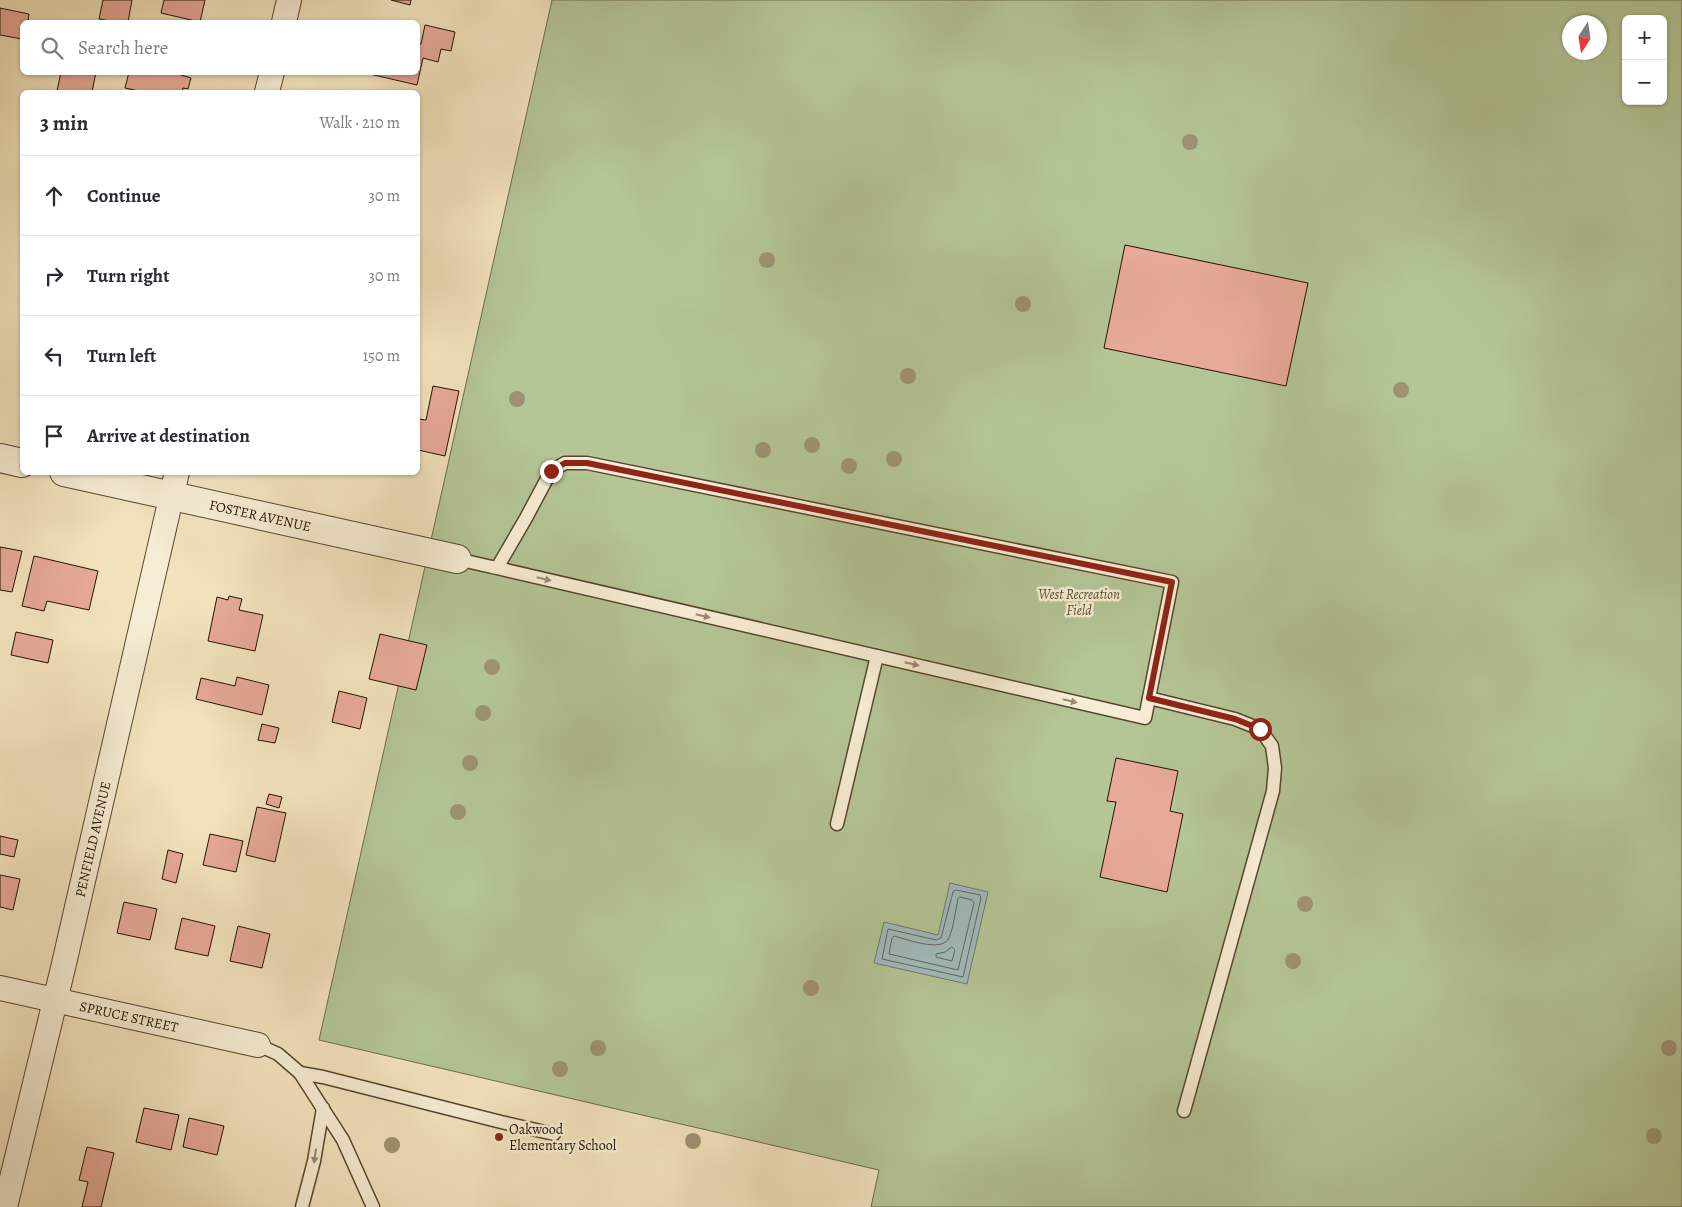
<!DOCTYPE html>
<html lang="en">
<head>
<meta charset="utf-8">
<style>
  body { margin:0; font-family:Alegreya,serif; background:#f2f2f3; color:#2b2b33 }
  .controls { position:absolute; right:15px; top:15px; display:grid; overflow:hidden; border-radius:8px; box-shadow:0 1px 4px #0004 }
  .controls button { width:45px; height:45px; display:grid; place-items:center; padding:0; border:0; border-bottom:1px solid #e1e1e2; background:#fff; color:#2b2b33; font:25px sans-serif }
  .compass { position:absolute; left:1562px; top:15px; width:45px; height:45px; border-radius:50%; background:#fff; box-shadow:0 1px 4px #0004; rotate:192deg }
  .stop { position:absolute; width:15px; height:15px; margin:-11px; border:4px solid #8f2418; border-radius:50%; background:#fff }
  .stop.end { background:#8f2418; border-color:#fff; box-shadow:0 1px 5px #0008 }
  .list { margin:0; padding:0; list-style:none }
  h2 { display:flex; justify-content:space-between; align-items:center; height:65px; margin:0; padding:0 20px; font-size:21px }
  h2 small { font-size:16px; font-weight:400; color:#7c7c81 }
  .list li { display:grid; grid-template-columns:32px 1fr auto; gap:15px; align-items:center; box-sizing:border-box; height:80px; padding:0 20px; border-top:1px solid #e1e1e2 }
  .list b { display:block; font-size:19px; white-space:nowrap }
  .list em { font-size:16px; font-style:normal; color:#7c7c81 }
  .icon { flex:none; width:28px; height:28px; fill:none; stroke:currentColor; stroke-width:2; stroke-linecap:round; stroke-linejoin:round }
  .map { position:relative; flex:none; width:1682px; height:1207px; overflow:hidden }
  .search { position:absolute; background:#fff; box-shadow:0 1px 4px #0004; left:20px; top:20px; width:400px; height:55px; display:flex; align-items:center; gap:12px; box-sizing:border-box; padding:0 18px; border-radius:8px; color:#7c7c81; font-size:19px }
  .panel { position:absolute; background:#fff; box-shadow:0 1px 4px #0004; left:20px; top:90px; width:400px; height:385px; border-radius:8px }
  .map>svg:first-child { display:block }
  .green { fill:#b4c596; stroke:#6c6c4b; fill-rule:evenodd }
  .water { fill:#a1bbbc; stroke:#6f7771 }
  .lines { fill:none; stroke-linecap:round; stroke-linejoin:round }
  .shore { stroke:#62665e; stroke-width:1 }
  .building { fill:#e7aa98; stroke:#241200 }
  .service-casing { stroke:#58462f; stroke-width:15 }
  .minor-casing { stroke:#58462f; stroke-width:26 }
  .tertiary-casing { stroke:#58462f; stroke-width:30 }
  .service { stroke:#f7edd4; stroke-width:12 }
  .minor { stroke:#f7edd4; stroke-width:24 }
  .tertiary { stroke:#f7edd4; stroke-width:28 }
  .tree { fill:#9d9372 }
  .oneway { fill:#988a75 }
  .route { stroke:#8f2418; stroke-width:6 }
  .poi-dot { fill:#8f2418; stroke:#f7edd4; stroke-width:2 }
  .labels { text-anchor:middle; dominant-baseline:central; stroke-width:5; stroke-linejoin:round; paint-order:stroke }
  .street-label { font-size:14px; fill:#241200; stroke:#f7edd4 }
  .park-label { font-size:14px; font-style:italic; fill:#565134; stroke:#f7edd4 }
  .poi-label { font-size:14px; fill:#241200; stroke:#f7edd4; text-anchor:start }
</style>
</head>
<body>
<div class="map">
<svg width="1682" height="1207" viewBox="0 0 1682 1207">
  <rect width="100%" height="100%" fill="#f3e3bd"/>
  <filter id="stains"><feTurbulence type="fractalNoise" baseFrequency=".004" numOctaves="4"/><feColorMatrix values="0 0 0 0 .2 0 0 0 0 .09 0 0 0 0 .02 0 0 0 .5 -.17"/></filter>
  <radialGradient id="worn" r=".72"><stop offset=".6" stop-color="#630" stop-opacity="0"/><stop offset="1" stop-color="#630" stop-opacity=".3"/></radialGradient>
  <path class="green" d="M552 0H1682V1207H871L879 1170 319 1040ZM1626 19H1663V101H1626ZM1570 22H1600V52H1570Z"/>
  <polygon class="water" points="950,883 988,892 967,984 874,963 884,922 938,935"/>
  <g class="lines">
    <g class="shore">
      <polygon points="956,890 980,895 981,898 963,977 882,959 888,929 936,940 941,938 953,892"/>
      <path d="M960 897 972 900 974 903 958 970 889 954 892 938 894 936C906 939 942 953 949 938 954 926 955 912 958 899Z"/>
      <polygon points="952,947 955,950 952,961 936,957 936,954 945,952"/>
    </g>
  </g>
  <g class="building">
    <polygon points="103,0 132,0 128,22 116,22 99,19"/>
    <polygon points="164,0 205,0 200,22 161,13"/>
    <polygon points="391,0 411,0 410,5"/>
    <polygon points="0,8 29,14 28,22 22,22 22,39 0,35"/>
    <polygon points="425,25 455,32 451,51 441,49 438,62 423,58 417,85 361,72 418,72 418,44 421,44"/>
    <polygon points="61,72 96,72 92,92 66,92 57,91"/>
    <polygon points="129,72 179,72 178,74 191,78 188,89 183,88 182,92 143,92 125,88"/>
    <polygon points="1125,245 1308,283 1286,386 1104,348"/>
    <polygon points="433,386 459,391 445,456 418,450 418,419 426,420"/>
    <polygon points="0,547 22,551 12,592 0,590"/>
    <polygon points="34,556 98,571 89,610 47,601 44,611 22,606"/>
    <polygon points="229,596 242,599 239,610 263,615 255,651 208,641 217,597 228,600"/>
    <polygon points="16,632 53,640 48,663 11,655"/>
    <polygon points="380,634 427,645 416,690 369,679"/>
    <polygon points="237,677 269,685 262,715 196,699 201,678 235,686"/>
    <polygon points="339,691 367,698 360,729 332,722"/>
    <polygon points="262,724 279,728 275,743 258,740"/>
    <polygon points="1116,758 1178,771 1170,811 1183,814 1167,892 1100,877 1116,802 1107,801"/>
    <polygon points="269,794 282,797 279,808 266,804"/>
    <polygon points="257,807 286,813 275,862 246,855"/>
    <polygon points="210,834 243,841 236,872 203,865"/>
    <polygon points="0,836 18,840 14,857 0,854"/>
    <polygon points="168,850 183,854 176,883 162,879"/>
    <polygon points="0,875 20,879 13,910 0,907"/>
    <polygon points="124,902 157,909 150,940 117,933"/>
    <polygon points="182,918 215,926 208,956 175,949"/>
    <polygon points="238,926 270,934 262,968 230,961"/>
    <polygon points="144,1108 179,1115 171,1150 136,1142"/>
    <polygon points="189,1118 224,1126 217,1155 183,1147"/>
    <polygon points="87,1147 114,1153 101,1207 82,1207 88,1182 79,1180"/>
  </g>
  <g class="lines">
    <defs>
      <g id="service">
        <path d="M457 559 492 567 497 568C713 618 929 668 1145 718L1172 582 587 463H565L551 471 526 518 497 568"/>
        <polyline points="1149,698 1235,719 1260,729 1272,746 1275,768 1273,791 1184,1111"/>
        <polyline points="837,824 877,656"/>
        <polyline points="258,1045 278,1054 300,1073 343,1140 373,1207"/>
        <polyline points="300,1073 323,1077 501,1122 554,1134"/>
        <polyline points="302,1207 314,1161 323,1108"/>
      </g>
      <g id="minor">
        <polyline points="284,22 289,0"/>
        <polyline points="267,92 272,72"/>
        <path id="s1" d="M0 988 258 1045"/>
        <path id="s2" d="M5 1207 63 968 177 472"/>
      </g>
      <g id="tertiary">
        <polyline points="0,458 22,463"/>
        <path id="s3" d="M64 472 457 559"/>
      </g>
    </defs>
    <use href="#service" class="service-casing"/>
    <use href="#minor" class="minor-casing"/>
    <use href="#tertiary" class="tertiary-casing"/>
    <use href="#service" class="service"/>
    <use href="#minor" class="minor"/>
    <use href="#tertiary" class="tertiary"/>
  </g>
  <g class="tree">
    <circle cx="1190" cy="142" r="8"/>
    <circle cx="767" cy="260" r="8"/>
    <circle cx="1023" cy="304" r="8"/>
    <circle cx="908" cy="376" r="8"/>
    <circle cx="1401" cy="390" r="8"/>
    <circle cx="517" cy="399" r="8"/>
    <circle cx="812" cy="445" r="8"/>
    <circle cx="763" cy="450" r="8"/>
    <circle cx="894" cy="459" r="8"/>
    <circle cx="849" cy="466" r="8"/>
    <circle cx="492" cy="667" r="8"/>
    <circle cx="483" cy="713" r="8"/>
    <circle cx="470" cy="763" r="8"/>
    <circle cx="458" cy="812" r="8"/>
    <circle cx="1305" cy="904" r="8"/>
    <circle cx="1293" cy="961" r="8"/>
    <circle cx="811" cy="988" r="8"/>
    <circle cx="598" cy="1048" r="8"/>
    <circle cx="1669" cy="1048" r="8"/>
    <circle cx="560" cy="1069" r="8"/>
    <circle cx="1654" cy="1136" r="8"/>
    <circle cx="693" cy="1141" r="8"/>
    <circle cx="392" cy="1145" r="8"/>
  </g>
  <defs><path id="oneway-solid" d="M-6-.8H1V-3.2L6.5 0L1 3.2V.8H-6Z" transform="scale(1.25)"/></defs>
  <g class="oneway">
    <use href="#oneway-solid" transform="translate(544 579) rotate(13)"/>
    <use href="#oneway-solid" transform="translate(703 616) rotate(13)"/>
    <use href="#oneway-solid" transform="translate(912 664) rotate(13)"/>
    <use href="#oneway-solid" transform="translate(1070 701) rotate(13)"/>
    <use href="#oneway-solid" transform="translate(315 1156) rotate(98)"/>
  </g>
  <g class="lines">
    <polyline class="route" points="551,471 565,463 587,463 1172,582 1149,698 1235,719 1260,729"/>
  </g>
  <circle class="poi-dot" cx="499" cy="1137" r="5"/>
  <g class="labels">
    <g class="street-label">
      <text stroke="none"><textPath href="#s3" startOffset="201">FOSTER AVENUE</textPath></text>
      <text stroke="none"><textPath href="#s2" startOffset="378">PENFIELD AVENUE</textPath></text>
      <text stroke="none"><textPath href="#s1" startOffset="132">SPRUCE STREET</textPath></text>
    </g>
    <g class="park-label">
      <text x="1079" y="594">West Recreation<tspan x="1079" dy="16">Field</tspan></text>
    </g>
    <g class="poi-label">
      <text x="509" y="1129">Oakwood<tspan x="509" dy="16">Elementary School</tspan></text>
    </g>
  </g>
  <rect width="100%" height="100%" filter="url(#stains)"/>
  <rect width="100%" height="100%" fill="url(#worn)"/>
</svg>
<div class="controls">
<button>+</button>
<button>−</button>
</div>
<svg class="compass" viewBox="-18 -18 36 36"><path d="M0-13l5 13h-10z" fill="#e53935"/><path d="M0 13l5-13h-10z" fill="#7c7c81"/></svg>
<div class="stop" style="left:1260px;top:729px"></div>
<div class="stop end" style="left:551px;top:471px"></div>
<div class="search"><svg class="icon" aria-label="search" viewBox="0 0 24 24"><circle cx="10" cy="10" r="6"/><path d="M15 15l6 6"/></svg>Search here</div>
<section class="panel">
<h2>3 min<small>Walk · 210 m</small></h2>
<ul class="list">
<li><svg class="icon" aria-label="ahead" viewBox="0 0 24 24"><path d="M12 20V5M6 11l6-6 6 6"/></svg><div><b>Continue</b></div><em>30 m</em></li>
<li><svg class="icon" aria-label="right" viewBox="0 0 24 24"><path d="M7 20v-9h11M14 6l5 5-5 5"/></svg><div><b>Turn right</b></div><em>30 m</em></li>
<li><svg class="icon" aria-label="left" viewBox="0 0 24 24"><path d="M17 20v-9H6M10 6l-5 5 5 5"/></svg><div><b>Turn left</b></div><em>150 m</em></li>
<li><svg class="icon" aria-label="arrive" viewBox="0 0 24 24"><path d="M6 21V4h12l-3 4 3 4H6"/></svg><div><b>Arrive at destination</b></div></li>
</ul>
</section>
</div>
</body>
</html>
